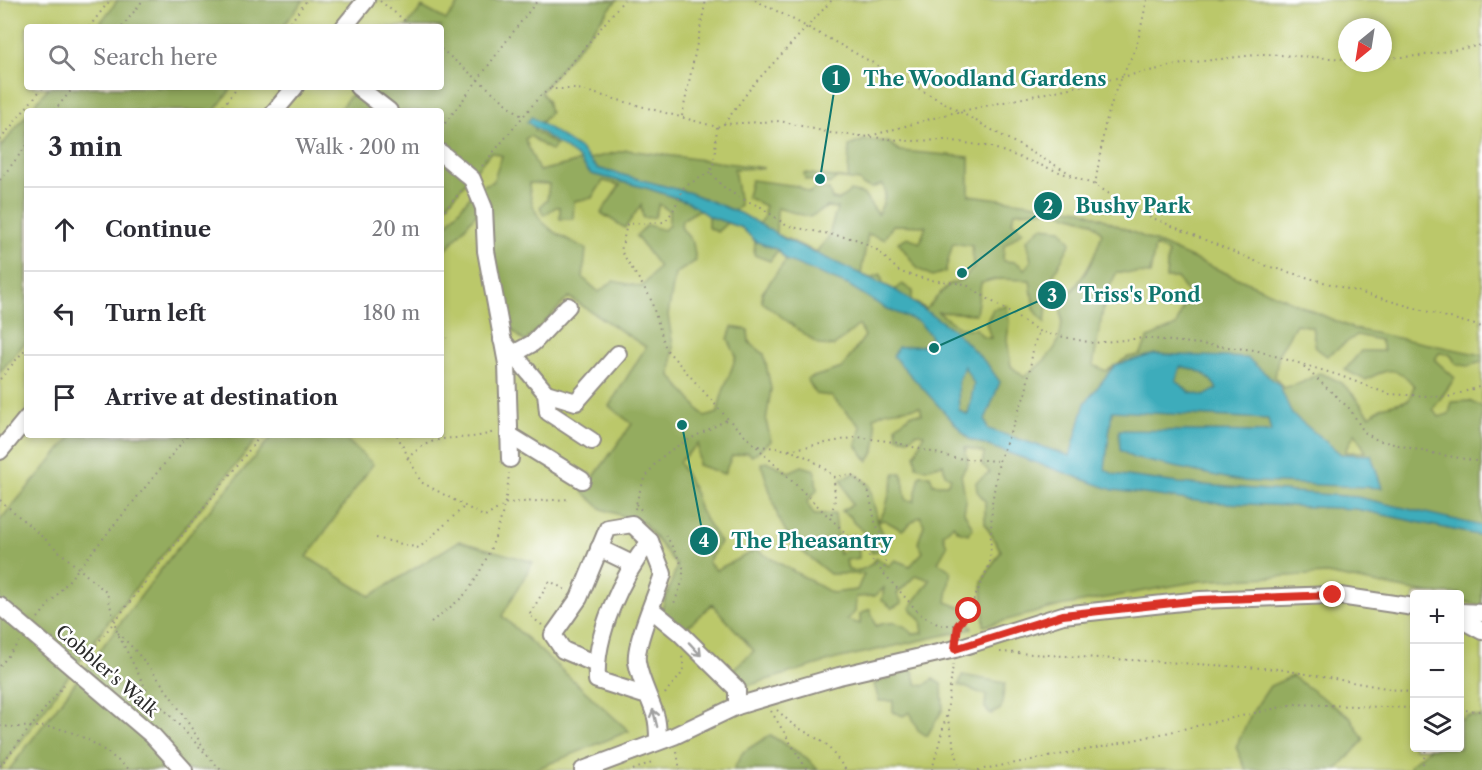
<!DOCTYPE html>
<html lang="en">
<head>
<meta charset="utf-8">
<style>
  body { margin:0; font-family:"Libre Caslon Text",serif; background:#f2f2f3; color:#2b2b33 }
  .controls { position:absolute; right:18px; bottom:18px; display:grid; overflow:hidden; border-radius:6px; box-shadow:0 3px 9px #0003 }
  .controls button { width:54px; height:54px; display:grid; place-items:center; padding:0; border:0; border-bottom:2px solid #e1e1e2; background:#fff; color:#2b2b33; font:30px sans-serif }
  .compass { position:absolute; left:1338px; top:18px; width:54px; height:54px; border-radius:50%; background:#fff; box-shadow:0 3px 9px #0003; rotate:210deg }
  .stop { position:absolute; width:18px; height:18px; margin:-14px; border:4px solid #d93025; border-radius:50%; background:#fff }
  .stop.end { background:#d93025; border-color:#fff; box-shadow:0 2px 6px #0008 }
  .list { margin:0; padding:0; list-style:none }
  h2 { display:flex; justify-content:space-between; align-items:center; height:78px; margin:0; padding:0 24px; font-size:26px }
  h2 small { font-size:20px; font-weight:400; color:#7c7c81 }
  .list li { display:grid; grid-template-columns:39px 1fr auto; gap:18px; align-items:center; box-sizing:border-box; height:84px; padding:0 24px; border-top:2px solid #e1e1e2 }
  .list b { display:block; font-size:22px; white-space:nowrap }
  .list em { font-size:20px; font-style:normal; color:#7c7c81 }
  .icon { flex:none; width:33px; height:33px; fill:none; stroke:currentColor; stroke-width:2; stroke-linecap:round; stroke-linejoin:round }
  .map { position:relative; flex:none; width:1482px; height:770px; overflow:hidden }
  .search { position:absolute; background:#fff; box-shadow:0 3px 9px #0003; left:24px; top:24px; width:420px; height:66px; display:flex; align-items:center; gap:15px; box-sizing:border-box; padding:0 21px; border-radius:6px; color:#7c7c81; font-size:22px }
  .panel { position:absolute; background:#fff; box-shadow:0 3px 9px #0003; left:24px; top:108px; width:420px; height:330px; border-radius:6px }
  .map>svg:first-child { display:block }
  .green { fill:#bbc86a; stroke:#737a4a; stroke-width:1.5; fill-rule:evenodd }
  .forest { fill:#94ac5e; stroke:#606c44; stroke-width:1.5; fill-rule:evenodd }
  .water { fill:#3dacbb; stroke:#346c73; stroke-width:1.5; fill-rule:evenodd }
  .lines { fill:none; stroke-linecap:round; stroke-linejoin:round }
  .minor-casing { stroke:#928d85; stroke-width:20 }
  .path { stroke:#928d85; stroke-width:2; stroke-dasharray:1.5 4.5; stroke-linecap:butt }
  .minor { stroke:#fff; stroke-width:16 }
  .oneway { stroke:#a0a0a0 }
  .route { stroke:#d93025; stroke-width:8 }
  .labels { text-anchor:middle; dominant-baseline:central; stroke-width:5; stroke-linejoin:round; paint-order:stroke }
  .street-label { font-size:18px; fill:#2b2b2b; stroke:#fff }
  .leader { fill:none; stroke:#0f766e; stroke-width:2 }
  .callout-dot { fill:#0f766e; stroke:#fff; stroke-width:2 }
  .mark-label { font-size:18px; text-anchor:middle; font-weight:bold; fill:#fff }
  .callout-label { font-size:20px; text-anchor:middle; font-weight:bold; fill:#0f766e; stroke:#fff; stroke-width:5; stroke-linejoin:round; paint-order:stroke }
</style>
</head>
<body>
<div class="map">
<svg width="1482" height="770" viewBox="0 0 1482 770">
  <rect width="100%" height="100%" fill="#fff"/>
  <filter id="ink" filterUnits="userSpaceOnUse"><feTurbulence type="fractalNoise" baseFrequency=".0167" numOctaves="2"/><feDisplacementMap in="SourceGraphic" scale="12" xChannelSelector="R" yChannelSelector="G"/><feConvolveMatrix kernelMatrix="1 2 1 2 8 2 1 2 1" color-interpolation-filters="sRGB"/></filter>
  <filter id="wash" filterUnits="userSpaceOnUse"><feTurbulence type="fractalNoise" baseFrequency=".008" numOctaves="4" result="noise"/><feDisplacementMap in="SourceGraphic" scale="24" xChannelSelector="R" yChannelSelector="G"/><feGaussianBlur stdDeviation="1.35" result="paint"/><feColorMatrix in="noise" values="0 0 0 0 0 0 0 0 0 0 0 0 0 0 0 0 0 1.4 0 .05"/><feComposite in="paint" operator="in"/></filter>
  <g filter="url(#wash)">
    <rect width="100%" height="100%" fill="#f8efdf"/>
    <path class="green" d="M0 0H1482V770H0ZM27 27H441V87H27ZM1347 27H1383V63H1347ZM27 111H441V435H27ZM1414 594H1460V748H1414Z"/>
    <g class="forest">
      <polygon points="118,0 304,0 282,27 97,27"/>
      <path d="M462 0H617L541 92 547 100 550 113 534 130 556 145 551 151 530 136 525 139 539 171 627 150 764 168 734 169 740 205 734 211 759 224 764 217 765 206 747 197 751 180 798 186 809 193 816 188 829 190 832 199 839 200 850 191 863 194 878 214C883 205 888 194 883 184L872 188 862 185 860 181 836 178 830 184 805 179 804 173 848 179 849 146 864 140 888 142 900 151 969 157V195L1082 210 1354 329 1482 355V362L1468 366 1456 364 1450 354 1439 353 1435 360 1455 378 1433 409 1439 417 1449 414 1452 402 1469 401 1482 407V607L1460 600V594H1431L1327 574 1200 581 1060 606 984 626 982 581 1001 551 985 524V501L977 491 976 482 990 472 982 465 984 453 965 447 968 463 961 475 966 501 964 512 973 528 968 534 958 531 953 525 943 534 947 546 938 562 951 571 946 602 962 608 972 629 836 659 737 689 724 677 754 651 712 604 686 628 661 611 677 566 644 523 602 509 583 492 632 424 609 406 646 347 569 297 525 342 505 323 480 186 493 182 502 156 491 152 441 212V111H338L357 87H441V27H406L422 7 446 20ZM603 181 620 185 601 213 625 228 641 205 643 218 655 217 659 204 669 211V225L664 230 647 225 636 236 659 267 642 287 613 281 599 292 583 278 586 249C553 232 531 224 529 183L549 184 547 200 540 207 544 215 556 207H560V219H573L574 201 592 198ZM827 207 837 208 828 238 816 252 776 234 777 208 810 217ZM699 210 708 216V227L717 232 727 223 743 228 755 241 754 255 770 261 778 250 786 260 762 293V302L819 345 834 346 859 325 865 336 842 368 807 379 816 394 831 396 861 427 856 445 868 461C879 448 878 433 874 417L887 411 920 407 922 414H912L896 426 897 437 908 439 917 433 924 434 915 455 916 466 926 469 943 464 945 474 951 478 947 484H933L930 475H920L914 501 906 500 902 473H895L885 510 878 521 869 485 855 473 841 479 852 505 841 511 851 517 853 522 864 532 872 553 882 549 884 536 878 522 884 520 902 530 920 516 924 525 918 543 923 552 910 566 895 560 889 566 877 558C869 568 860 573 848 570L846 560 859 558 858 542 853 535 845 539 848 549 839 554 835 514 814 515 807 502 817 490 815 470 802 466 789 472 768 462 761 463 778 517 792 543 830 574H864L857 590 832 593 756 550 716 570 708 562 720 542 700 511 693 488 679 462 698 444V465L724 474 732 456 748 452 752 456 771 441 766 421 771 389 764 354 749 342 748 330 732 327 728 339 736 356C731 374 719 395 718 413L705 417 671 376 673 347 668 315 675 274 696 261 693 243 681 227 682 220ZM1050 210 1092 222 1102 233C1094 262 1082 282 1060 303 1067 341 1054 355 1024 377L1011 366 1007 340 1009 322 1007 306 993 309 986 323 991 338 983 337 976 329 960 328 938 312 976 314 981 283 996 279 1030 280 1034 309 1045 323 1047 304 1052 295 1048 285 1071 242 1061 229 1041 227 1027 240 1031 261 1025 269 1016 262 1003 261 1004 246 1023 231 1012 222 1014 212ZM893 225 926 226 920 243 908 237 898 242 918 269 932 276 945 272 953 243 972 246 973 268 963 279 948 285 926 309 911 300 913 291 902 284 895 290 883 284 881 274 870 278 861 274 868 234 884 239ZM1155 246 1168 252 1166 278H1177L1188 293 1176 326 1148 338 1140 355 1128 357 1106 371 1093 365 1106 293 1117 272 1150 274ZM1296 324 1312 327 1316 348 1327 356 1357 335 1380 340 1384 351H1361L1345 370 1365 380C1387 369 1397 364 1414 386L1409 400 1382 407 1370 416C1352 394 1348 382 1319 373L1301 383 1283 388 1275 377 1279 353ZM1355 433 1366 452H1345ZM916 575 930 580 910 608 921 620 923 633 913 634C902 622 892 620 876 626L870 609 860 614V624L847 620 855 612 856 597 875 596 884 588 882 600 892 608 902 603 897 594Z"/>
      <polygon points="49,87 233,87 214,111 29,111"/>
      <polygon points="27,114 27,340 0,372 0,148"/>
      <polygon points="475,190 480,209 441,256 441,232"/>
      <polygon points="73,435 260,435 108,622 0,770 0,520"/>
      <polygon points="273,435 341,435 373,464 307,557 370,596 459,541 533,562 502,616 629,731 534,770 9,770 172,555"/>
      <polygon points="912,669 917,684 924,686 933,679 942,685 943,709 927,736 918,730 910,712 903,716 893,712 893,701 879,701 874,684"/>
      <polygon points="962,675 1005,683 1001,709 991,714 985,708 986,695 959,685"/>
      <polygon points="1292,676 1351,718 1364,740 1336,770 1246,770 1236,747 1251,714 1270,686"/>
      <polygon points="1466,716 1482,717 1482,770 1410,770 1410,765 1430,748 1460,748 1460,722"/>
      <polygon points="770,735 807,758 818,770 733,770 743,752"/>
    </g>
    <path class="water" d="M532 117 580 149 597 168 691 193 744 215 785 239 895 290 954 330 988 365 1000 382 985 420 988 429 1070 456 1085 403 1115 365 1155 354 1247 358 1279 385 1292 414 1341 454 1371 455 1382 488 1240 481 1133 458 1120 450 1119 430 1271 432 1268 419 1112 411 1105 469 1113 474 1178 483 1357 497 1482 526V536L1356 509 1204 502 1113 490 969 439 893 356 898 347 933 345 930 335 919 322 885 308 848 285 786 260 778 250 755 241 742 228 708 216 688 202 646 188 591 174 578 158 527 122ZM964 366 974 384 968 415 959 410 958 383ZM1180 367C1196 367 1210 376 1217 389L1204 396 1189 392 1176 380Z"/>
  </g>
  <g filter="url(#ink)">
    <g class="lines">
      <defs>
        <g id="minor">
          <polyline points="344,27 366,0"/>
          <polyline points="358,87 389,111"/>
          <polyline points="275,111 295,87"/>
          <polyline points="441,153 472,179 484,208 486,251 507,364 510,459"/>
          <polyline points="502,340 546,393 548,412 592,441"/>
          <polyline points="515,353 533,343 568,306"/>
          <polyline points="546,393 576,402 618,354"/>
          <polyline points="509,435 582,480"/>
          <polyline points="0,451 27,418"/>
          <polyline points="599,548 632,564"/>
          <polyline points="0,606 153,736 184,770"/>
          <polyline points="652,610 680,633 737,689 737,706"/>
          <polyline points="1460,612 1482,613"/>
          <polyline points="1460,619 1482,631"/>
          <path d="M596 664 563 650 553 635 579 598 608 528 632 524 650 541 663 574C657 594 634 644 637 662 640 680 649 696 655 714 658 722 658 732 658 741"/>
          <path d="M647 696 597 680C594 635 622 576 650 541"/>
          <polyline points="583,770 674,736 737,706 839,676 955,649 1063,615 1200,600 1333,595 1414,607"/>
        </g>
      </defs>
      <use href="#minor" class="minor-casing"/>
      <g class="path">
        <path d="M755 0C864 55 968 118 1075 176"/>
        <polyline points="380,1 413,27"/>
        <polyline points="89,27 110,0"/>
        <polyline points="122,27 143,0"/>
        <polyline points="287,27 307,0"/>
        <polyline points="441,49 524,118"/>
        <polyline points="1383,58 1419,56 1482,45"/>
        <polyline points="551,88 624,0"/>
        <polyline points="54,111 74,87"/>
        <polyline points="219,111 238,87"/>
        <polyline points="682,116 706,0"/>
        <polyline points="724,124 753,85 832,0"/>
        <polyline points="717,127 714,162 710,172 722,186 740,198 761,207 787,226 855,239 877,250 900,272 929,280 965,284 1040,332 1093,343 1144,338 1255,350 1338,375 1388,394 1448,397 1482,386"/>
        <path d="M441 128C475 86 504 42 538 0"/>
        <polyline points="870,136 948,114 1187,63 1263,54 1347,59"/>
        <polyline points="0,140 43,87"/>
        <polyline points="482,166 540,96 550,89 578,89 717,127 724,124 780,121 831,133 910,141 947,140 991,147 1095,185 1141,213 1267,266 1482,327"/>
        <polyline points="710,172 684,187 673,211 665,222 627,224 621,251 650,297 666,349 728,419 861,548 920,614 939,625 958,625"/>
        <polyline points="0,180 27,145"/>
        <polyline points="1095,185 1105,125 1115,92 1137,45 1147,0"/>
        <polyline points="441,215 461,191"/>
        <polyline points="441,336 447,338"/>
        <polyline points="1304,367 1350,409 1364,432 1377,440 1431,453 1482,462"/>
        <polyline points="0,379 27,347"/>
        <polyline points="397,435 421,482 485,517 507,503 569,499"/>
        <path d="M758 446C792 449 809 454 834 477L835 500 830 519"/>
        <polyline points="789,450 857,437 894,442 954,458 998,461"/>
        <path d="M407 459C438 427 458 445 494 432"/>
        <polyline points="834,477 852,475 868,489 875,521 886,548 884,573"/>
        <polyline points="0,500 107,593 117,632 147,691 221,770"/>
        <polyline points="636,504 643,512"/>
        <path d="M635 509C647 450 681 446 728 419"/>
        <polyline points="666,535 683,567 683,580 673,606"/>
        <polyline points="376,538 419,548 465,506"/>
        <polyline points="38,618 188,435"/>
        <path d="M431 622C443 612 461 601 470 588 492 554 506 513 509 473"/>
        <polyline points="542,625 529,615 550,581 567,591"/>
        <polyline points="959,632 958,625 969,611 990,563 992,503 999,461 1026,392 1034,344 1039,332"/>
        <path d="M118 633C154 667 181 711 207 753"/>
        <polyline points="1000,652 1278,669 1414,693"/>
        <polyline points="85,659 261,435"/>
        <polyline points="0,666 19,642"/>
        <path d="M665 694C674 678 687 679 682 656"/>
        <polyline points="777,710 792,724 826,744 846,770"/>
        <polyline points="1460,710 1482,711"/>
        <polyline points="771,711 807,770"/>
        <polyline points="947,716 960,770"/>
        <path d="M0 726C16 728 32 726 47 727 79 729 106 751 130 770"/>
        <polyline points="677,752 680,770"/>
        <polyline points="0,766 66,682"/>
        <polyline points="633,770 654,761"/>
        <polyline points="932,770 947,713 953,664"/>
        <polyline points="978,770 1107,746 1295,704 1414,708"/>
        <polyline points="1422,770 1426,748"/>
      </g>
      <use href="#minor" class="minor"/>
    </g>
    <defs><path id="oneway-shaft" d="M-6 0H5M1.5-3L5.5 0L1.5 3" fill="none" stroke-width="1.6" stroke-linecap="round" stroke-linejoin="round" transform="scale(1.5)"/></defs>
    <g class="oneway">
      <use href="#oneway-shaft" transform="translate(695 649) rotate(47)"/>
      <use href="#oneway-shaft" transform="translate(655 718) rotate(-104)"/>
    </g>
  </g>
  <g class="lines" filter="url(#ink)">
    <polyline class="route" points="969,611 958,625 955,649 1063,615 1200,600 1333,595"/>
  </g>
  <g class="labels">
    <g class="street-label">
      <text transform="translate(107 671) rotate(41)">Cobbler's Walk</text>
    </g>
  </g>
  <path class="leader" d="M820 179L836 79M962 273L1048 206M934 348L1052 295M682 425L704 541"/>
  <g class="callout-dot">
    <circle cx="820" cy="179" r="6"/>
    <circle cx="962" cy="273" r="6"/>
    <circle cx="934" cy="348" r="6"/>
    <circle cx="682" cy="425" r="6"/>
    <circle cx="836" cy="79" r="15"/>
    <circle cx="1048" cy="206" r="15"/>
    <circle cx="1052" cy="295" r="15"/>
    <circle cx="704" cy="541" r="15"/>
  </g>
  <g class="mark-label">
    <text x="836" y="85">1</text>
    <text x="1048" y="213">2</text>
    <text x="1052" y="302">3</text>
    <text x="704" y="547">4</text>
  </g>
  <g class="callout-label">
    <text x="985" y="86">The Woodland Gardens</text>
    <text x="1133" y="213">Bushy Park</text>
    <text x="1140" y="302">Triss's Pond</text>
    <text x="812" y="548">The Pheasantry</text>
  </g>
</svg>
<div class="controls">
<button>+</button>
<button>−</button>
<button><svg class="icon" aria-label="layers" viewBox="0 0 24 24"><path d="M12 4l9 5-9 5-9-5zM3 14l9 5 9-5"/></svg></button>
</div>
<svg class="compass" viewBox="-18 -18 36 36"><path d="M0-13l5 13h-10z" fill="#e53935"/><path d="M0 13l5-13h-10z" fill="#7c7c81"/></svg>
<div class="stop" style="left:969px;top:611px"></div>
<div class="stop end" style="left:1333px;top:595px"></div>
<div class="search"><svg class="icon" aria-label="search" viewBox="0 0 24 24"><circle cx="10" cy="10" r="6"/><path d="M15 15l6 6"/></svg>Search here</div>
<section class="panel">
<h2>3 min<small>Walk · 200 m</small></h2>
<ul class="list">
<li><svg class="icon" aria-label="ahead" viewBox="0 0 24 24"><path d="M12 20V5M6 11l6-6 6 6"/></svg><div><b>Continue</b></div><em>20 m</em></li>
<li><svg class="icon" aria-label="left" viewBox="0 0 24 24"><path d="M17 20v-9H6M10 6l-5 5 5 5"/></svg><div><b>Turn left</b></div><em>180 m</em></li>
<li><svg class="icon" aria-label="arrive" viewBox="0 0 24 24"><path d="M6 21V4h12l-3 4 3 4H6"/></svg><div><b>Arrive at destination</b></div></li>
</ul>
</section>
</div>
</body>
</html>
